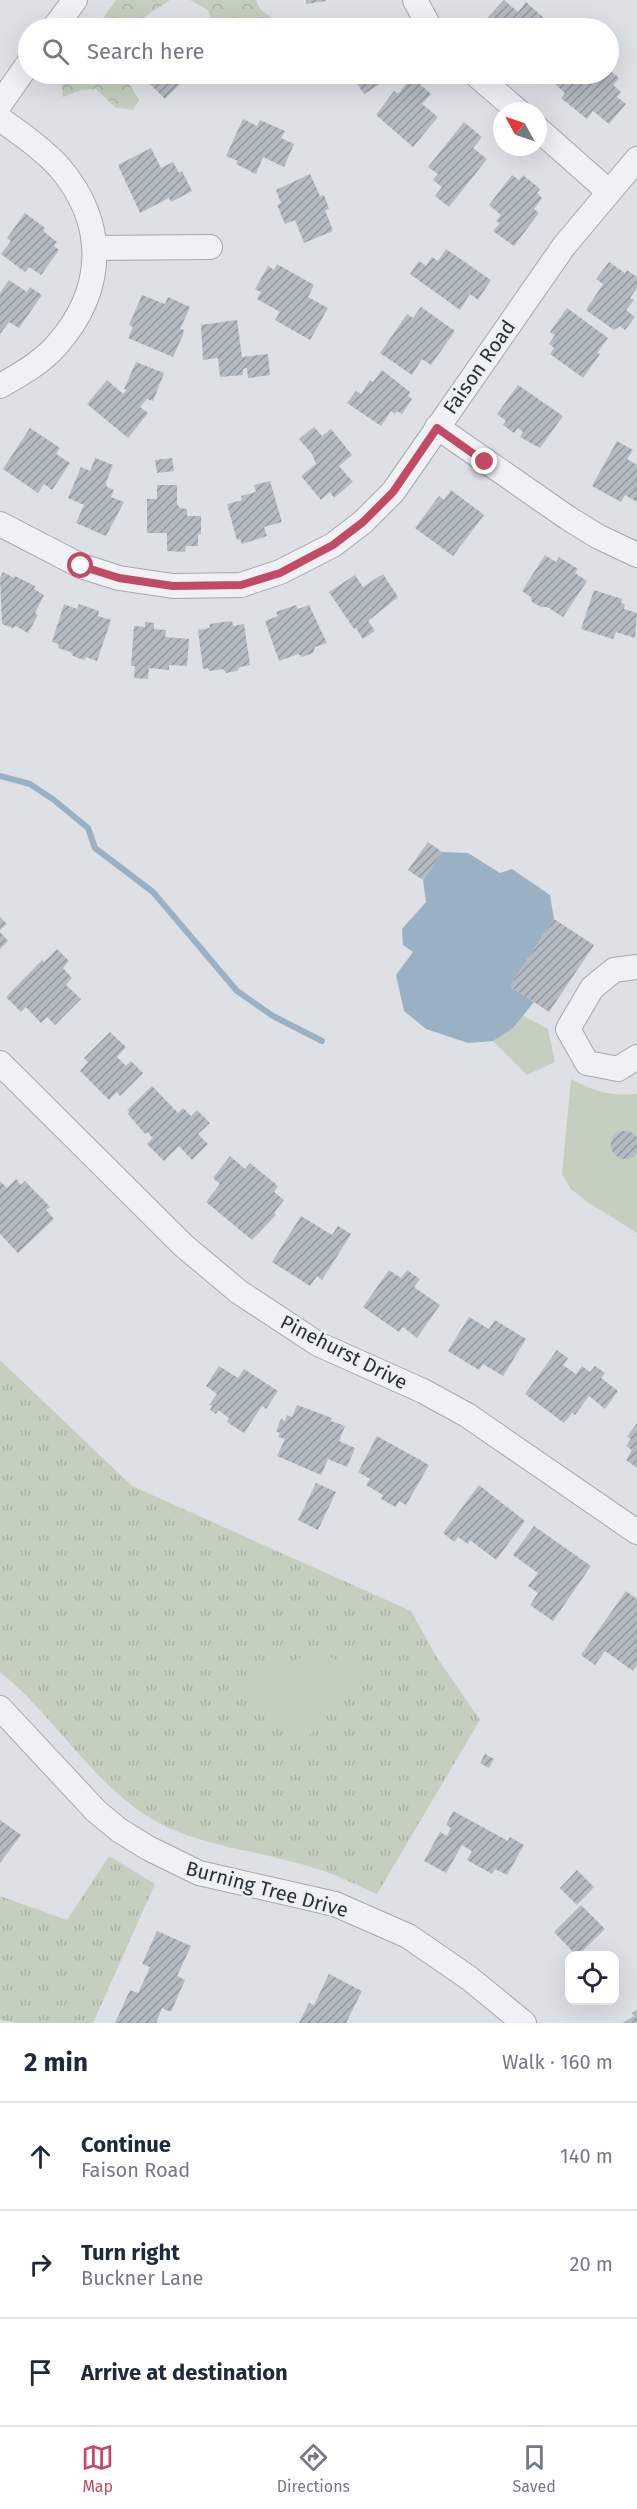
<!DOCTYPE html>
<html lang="en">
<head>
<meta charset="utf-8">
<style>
  body { margin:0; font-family:"Fira Sans",sans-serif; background:#f2f2f3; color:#1f2937 }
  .controls { position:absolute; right:18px; bottom:18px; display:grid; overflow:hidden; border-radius:12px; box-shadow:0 6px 24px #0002 }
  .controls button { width:54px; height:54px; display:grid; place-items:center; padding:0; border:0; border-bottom:2px solid #e0e1e3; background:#fff; color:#1f2937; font:30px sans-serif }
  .compass { position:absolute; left:493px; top:102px; width:54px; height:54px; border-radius:50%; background:#fff; box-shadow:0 6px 24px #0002; rotate:310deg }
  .stop { position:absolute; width:18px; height:18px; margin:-14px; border:4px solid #c34a64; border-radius:50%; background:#fff }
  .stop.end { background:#c34a64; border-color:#fff; box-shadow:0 2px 6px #0008 }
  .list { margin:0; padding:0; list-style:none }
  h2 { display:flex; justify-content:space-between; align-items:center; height:78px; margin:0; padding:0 24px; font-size:26px }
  h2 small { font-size:20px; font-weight:400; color:#747a83 }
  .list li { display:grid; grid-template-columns:39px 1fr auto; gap:18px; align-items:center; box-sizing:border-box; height:108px; padding:0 24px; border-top:2px solid #e0e1e3 }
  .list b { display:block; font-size:22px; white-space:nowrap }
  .list p { margin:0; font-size:20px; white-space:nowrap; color:#747a83 }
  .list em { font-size:20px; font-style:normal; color:#747a83 }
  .icon { flex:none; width:33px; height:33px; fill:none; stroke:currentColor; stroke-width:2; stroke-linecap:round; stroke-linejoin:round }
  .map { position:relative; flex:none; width:637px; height:2023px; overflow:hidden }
  .search { position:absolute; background:#fff; box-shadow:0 6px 24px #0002; left:18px; right:18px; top:18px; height:66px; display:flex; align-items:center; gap:15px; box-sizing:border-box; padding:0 21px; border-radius:33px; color:#747a83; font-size:22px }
  .sheet { height:402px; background:#fff }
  nav { display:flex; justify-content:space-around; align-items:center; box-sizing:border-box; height:84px; border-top:2px solid #e0e1e3; background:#fff; font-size:16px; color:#747a83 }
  nav a { display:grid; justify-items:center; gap:3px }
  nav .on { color:#c34a64 }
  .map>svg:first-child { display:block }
  .grass { fill:url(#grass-tufts) }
  .forest { fill:url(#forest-crowns) }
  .park { fill:#c4cfbf }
  .water { fill:#9ab1c3 }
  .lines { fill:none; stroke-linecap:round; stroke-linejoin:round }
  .stream { stroke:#9ab1c3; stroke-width:6 }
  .building { fill:url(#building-hatch) }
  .minor-casing { stroke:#a3a8af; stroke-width:26 }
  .minor { stroke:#eff1f4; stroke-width:24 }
  .route { stroke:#c34a64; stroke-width:8 }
  .labels { text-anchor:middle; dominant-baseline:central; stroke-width:5; stroke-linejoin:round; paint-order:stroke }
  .street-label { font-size:20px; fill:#28303b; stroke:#ecf0f3 }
</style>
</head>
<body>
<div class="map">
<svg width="637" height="2023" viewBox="0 0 637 2023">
  <defs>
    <pattern id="grass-tufts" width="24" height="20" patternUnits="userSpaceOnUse" patternTransform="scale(1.5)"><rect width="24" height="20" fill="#c4cfbf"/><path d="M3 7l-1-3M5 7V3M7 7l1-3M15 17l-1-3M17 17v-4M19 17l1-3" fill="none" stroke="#a8b2a5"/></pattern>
    <pattern id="forest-crowns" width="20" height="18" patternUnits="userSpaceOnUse" patternTransform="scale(1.5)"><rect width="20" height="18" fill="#c4cfbf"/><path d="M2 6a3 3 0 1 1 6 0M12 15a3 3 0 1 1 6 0" fill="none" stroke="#a8b2a5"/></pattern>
    <pattern id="building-hatch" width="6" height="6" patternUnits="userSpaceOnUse" patternTransform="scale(1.5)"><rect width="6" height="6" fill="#b4bac2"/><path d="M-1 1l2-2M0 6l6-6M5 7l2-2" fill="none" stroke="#92989f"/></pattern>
  </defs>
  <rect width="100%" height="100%" fill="#dde1e6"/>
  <g class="grass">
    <path d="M0 1360 132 1486 411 1611 436 1656 480 1720 377 1894C356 1885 336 1874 314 1868 263 1851 206 1848 157 1822 95 1788 55 1716 0 1672Z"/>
    <polygon points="109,1856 155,1884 93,2023 20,2023 0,2020 0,1896 67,1920"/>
  </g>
  <g class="forest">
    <polygon points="116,0 170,0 128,28 96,28"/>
    <polygon points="190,0 256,0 260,9 285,28 215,28 208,10"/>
    <polygon points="64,74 123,74 139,100 133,110 116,108 96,89 81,90 63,97 61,77"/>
  </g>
  <g class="park">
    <polygon points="522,1015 548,1029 555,1062 527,1075 493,1041 512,1029"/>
    <path d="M571 1079C596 1092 609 1096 637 1094V1233L586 1201 571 1189 562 1174Z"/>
    <path d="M313 1652C327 1655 359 1667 364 1680 362 1697 347 1698 334 1706 324 1713 319 1727 310 1734 288 1751 265 1710 254 1696L251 1690V1679L262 1669 287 1664Z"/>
  </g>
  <polygon class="water" points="442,852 468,853 500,873 512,869 550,895 554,919 510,986 534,1002 512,1029 493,1041 468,1043 426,1029 404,1011 396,975 413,952 403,945 402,929 426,902 423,880"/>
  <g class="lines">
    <polyline class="stream" points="0,776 30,784 54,800 88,828 95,848 153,892 237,991 273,1016 322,1041"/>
  </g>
  <g class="building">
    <polygon points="306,0 326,0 326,1 306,4"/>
    <polygon points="504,0 518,12 526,2 543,17 532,28 478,28"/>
    <polygon points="608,69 619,78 613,85 621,92 617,97 626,104 609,124 593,111 587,119 561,98 565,93 555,84 563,74 599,74 602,76 608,74"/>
    <polygon points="144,74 196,74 190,79 188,76 165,99 150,84 152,81"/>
    <polygon points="350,74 396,74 364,94"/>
    <polygon points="412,77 431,94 422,104 438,117 413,147 376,115 394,91 398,94"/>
    <polygon points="243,119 257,126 260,120 285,131 281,138 294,144 284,167 263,157 256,174 236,164 238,161 226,156"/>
    <polygon points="464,122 482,137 473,148 487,159 449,207 435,196 442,187 433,180 438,174 428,167"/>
    <polygon points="151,148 161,168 173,162 179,173 182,171 192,191 171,202 169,198 140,213 118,165"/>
    <polygon points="310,174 320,196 324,195 329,209 325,210 333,231 304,243 295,220 285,224 277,205 281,203 276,190"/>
    <polygon points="512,175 519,180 523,175 540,189 537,193 542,198 534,209 539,213 514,246 493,231 500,223 496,221 501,215 489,205"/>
    <polygon points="25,213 45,228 43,231 57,242 54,246 59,250 41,275 29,267 25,272 1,254 11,241 7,238"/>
    <polygon points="446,249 491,280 478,300 470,294 460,310 410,274 419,261 426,266 432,257 438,261"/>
    <polygon points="609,262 625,273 627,270 637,277 637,288 630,298 634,300 626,310 635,317 625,330 620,326 614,330 586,310 603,284 596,279"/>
    <polygon points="277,264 314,285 308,297 328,308 310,340 275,320 280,312 257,299 261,292 255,289 268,266 274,270"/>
    <polygon points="9,280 27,292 30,287 42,295 19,328 9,322 0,334 0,293"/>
    <polygon points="142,295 165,304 168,297 190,307 180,329 184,330 183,335 173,357 128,338 133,327 129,325"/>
    <polygon points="421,307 455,331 431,365 422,359 412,375 380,353 407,314 413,318"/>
    <polygon points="567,308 608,338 597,353 600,354 583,378 550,354 554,348 549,344 555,335 550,332"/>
    <polygon points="237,320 242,357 268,354 270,375 248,378 247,368 243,369 243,375 220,377 218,358 203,360 201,325"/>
    <polygon points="136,362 164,373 153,401 147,399 140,407 148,413 128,438 87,404 107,380 123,394 127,390 124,389"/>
    <polygon points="382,370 410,392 408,396 412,399 402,414 397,411 395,414 391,411 381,426 347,403 356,391 361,394 370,380 373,382"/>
    <polygon points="518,385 563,416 540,448 520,437 523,432 518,428 514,433 503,425 506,421 497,414"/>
    <polygon points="314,427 322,436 331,429 352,455 339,466 353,482 334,498 330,492 321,500 301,476 316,464 312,454 299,439"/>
    <polygon points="30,428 60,448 56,454 70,463 52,490 44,484 38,493 3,469"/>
    <polygon points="617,441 633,450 627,459 637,465 637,502 625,495 621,502 592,486"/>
    <polygon points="95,458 113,465 106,482 107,487 114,490 111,497 124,502 106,536 76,523 84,505 68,498 81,467 90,471"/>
    <polygon points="172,458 174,471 157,473 155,460"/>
    <polygon points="270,481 282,522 264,527 267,536 242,544 240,539 237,540 227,504 242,500 241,496 256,492 254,485"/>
    <polygon points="157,485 177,485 177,504 180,508 187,509 187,516 201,516 201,534 198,534 198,546 186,546 185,552 167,551 167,533 147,533 147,499 157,499"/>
    <polygon points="451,490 484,515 453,556 415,528 439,496 444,500"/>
    <polygon points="545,555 556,562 559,557 578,569 575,573 587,581 563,617 547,607 541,607 532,602 531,597 522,591"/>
    <polygon points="3,572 14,578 15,576 35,586 34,589 44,595 35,613 38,615 28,633 16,626 13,628 2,624 0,578"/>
    <polygon points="383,574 398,597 368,621 375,631 363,639 356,628 354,629 329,592 355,575 363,587"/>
    <polygon points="594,590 622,599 621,603 625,604 624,609 637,613 635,638 616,632 613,639 581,629"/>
    <polygon points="64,604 77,609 79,604 99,611 98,616 111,620 97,661 86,657 84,660 73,656 71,652 58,648 59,644 52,642"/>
    <polygon points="296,605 298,609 309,605 327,643 315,647 313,653 302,657 298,654 279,661 265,621 278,616 276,612"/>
    <polygon points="232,621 233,626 244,624 250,665 240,667 237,671 226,673 223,669 209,671 208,668 203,669 198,630 210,628 209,624"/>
    <polygon points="145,622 154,623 154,629 166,630 165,637 189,639 187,666 169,665 169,670 149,668 148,679 134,678 135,666 131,666 134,626 145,627"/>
    <polygon points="428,842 442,852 423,880 408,870"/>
    <polygon points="0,917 7,924 0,930"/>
    <polygon points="554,919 594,945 549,1012 510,986"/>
    <polygon points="0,932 8,941 0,949"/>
    <polygon points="57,949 69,961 63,968 72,978 66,985 81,999 55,1025 47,1017 41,1023 26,1007 21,1012 6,997 42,960 44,962"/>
    <polygon points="110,1032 126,1047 117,1057 126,1066 131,1061 143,1073 120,1096 117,1092 109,1100 80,1071 88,1062 84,1058"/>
    <polygon points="152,1086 178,1113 183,1108 191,1116 197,1110 210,1123 198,1134 208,1144 192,1160 179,1146 164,1161 147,1144 153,1138 147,1132 145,1134 128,1114 130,1112 127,1110"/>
    <circle cx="625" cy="1145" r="14"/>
    <polygon points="230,1156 245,1169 250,1163 278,1186 274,1192 284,1200 274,1213 276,1215 252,1240 206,1202 220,1184 213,1178"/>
    <polygon points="16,1179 21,1185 25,1181 50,1207 46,1210 54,1219 18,1253 0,1234 0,1181 7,1188"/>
    <polygon points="301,1216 332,1235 338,1226 351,1234 322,1280 317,1276 310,1286 272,1262"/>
    <polygon points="389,1270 401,1278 407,1270 420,1279 414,1287 440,1305 417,1338 403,1327 399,1332 363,1307"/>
    <polygon points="469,1317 489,1329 495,1320 526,1339 503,1376 483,1364 479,1370 448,1351"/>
    <polygon points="557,1350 568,1358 563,1365 576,1374 582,1366 590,1372 595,1366 605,1373 601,1378 618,1391 605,1409 589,1396 575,1415 572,1413 564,1423 525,1394"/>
    <polygon points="219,1366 238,1378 244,1369 278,1391 266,1409 262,1406 244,1433 227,1422 229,1418 218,1410 216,1414 210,1410 212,1406 209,1405 217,1394 206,1386"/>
    <polygon points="297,1405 332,1418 331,1421 345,1426 339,1441 355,1448 347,1467 328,1459 321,1475 277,1456 285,1439 278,1437 280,1433 276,1431 281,1419 285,1421 287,1415 292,1417"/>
    <polygon points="637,1423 637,1468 626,1460 632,1450 626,1446 631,1439 627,1437"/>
    <polygon points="377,1436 429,1465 406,1505 399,1501 396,1507 381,1499 383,1495 366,1485 370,1479 358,1472"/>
    <polygon points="316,1483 336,1492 318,1530 298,1520"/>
    <polygon points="479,1485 525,1521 496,1560 470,1540 468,1544 458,1537 454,1542 443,1533"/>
    <polygon points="534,1526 591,1566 553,1621 530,1605 538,1593 528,1586 538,1573 513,1555"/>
    <polygon points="626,1591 637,1599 637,1665 633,1671 605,1651 595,1665 581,1655"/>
    <polygon points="485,1754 494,1759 489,1768 480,1763"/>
    <polygon points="453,1811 508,1841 510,1837 524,1845 507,1875 495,1869 492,1874 467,1860 472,1851 462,1845 446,1873 424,1861 440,1832 447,1836 451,1828 446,1825"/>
    <polygon points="0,1820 21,1835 0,1863"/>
    <polygon points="577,1870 594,1887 577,1905 560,1888"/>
    <polygon points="581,1905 605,1929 577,1956 554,1932"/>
    <polygon points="157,1931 191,1946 177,1976 185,1980 171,2012 162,2008 156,2023 115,2023 130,1990 138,1993 150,1967 142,1964"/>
    <polygon points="329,1974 362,1991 346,2023 299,2023 309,2003 314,2005"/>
    <polygon points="637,2010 637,2023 623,2023 634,2016 632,2013"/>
  </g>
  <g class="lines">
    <defs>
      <g id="minor">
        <polyline points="415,0 430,28"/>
        <polyline points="54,28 75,0"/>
        <polyline points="475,74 518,111"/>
        <polyline points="0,104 28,64"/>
        <path d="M0 119C21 134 43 149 60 168 108 225 105 291 56 346 41 363 19 375 0 386"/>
        <polyline points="538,129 608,191"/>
        <polyline points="96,248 210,247"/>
        <polyline points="437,427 568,518 597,536 637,555"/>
        <polyline points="0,524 81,566 119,578 173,586 241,585 280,572 333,545 363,522 393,492 564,246 637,159"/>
        <polyline points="637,967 614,970 592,988 568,1029 587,1063 618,1069 637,1057"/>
        <polyline points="0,1063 184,1246 239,1292 318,1344 423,1391 467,1415 637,1532"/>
        <polyline points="0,1708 96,1811 119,1830 148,1848 199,1873 335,1904 408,1936 469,1978 524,2023"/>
      </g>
    </defs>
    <use href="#minor" class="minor-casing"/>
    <use href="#minor" class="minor"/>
  </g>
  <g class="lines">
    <polyline class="route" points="81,566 119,578 173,586 241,585 280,573 333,545 363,522 393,492 437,428 485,462"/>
  </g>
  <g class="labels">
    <g class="street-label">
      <text transform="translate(479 367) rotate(-55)">Faison Road</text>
      <text transform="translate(344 1352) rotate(27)">Pinehurst Drive</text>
      <text transform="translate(267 1889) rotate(15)">Burning Tree Drive</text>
    </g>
  </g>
</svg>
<div class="controls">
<button><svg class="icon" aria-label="locate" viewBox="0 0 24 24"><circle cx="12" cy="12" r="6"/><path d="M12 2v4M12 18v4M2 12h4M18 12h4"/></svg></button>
</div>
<svg class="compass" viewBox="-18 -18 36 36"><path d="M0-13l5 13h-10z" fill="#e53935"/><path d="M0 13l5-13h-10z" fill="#747a83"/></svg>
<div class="stop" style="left:81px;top:566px"></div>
<div class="stop end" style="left:485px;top:462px"></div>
<div class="search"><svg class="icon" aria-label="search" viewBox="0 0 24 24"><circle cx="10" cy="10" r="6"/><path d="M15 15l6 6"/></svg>Search here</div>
</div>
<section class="sheet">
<h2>2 min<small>Walk · 160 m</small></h2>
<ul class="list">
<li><svg class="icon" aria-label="ahead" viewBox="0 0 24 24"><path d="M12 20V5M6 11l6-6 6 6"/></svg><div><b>Continue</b><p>Faison Road</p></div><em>140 m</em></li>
<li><svg class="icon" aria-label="right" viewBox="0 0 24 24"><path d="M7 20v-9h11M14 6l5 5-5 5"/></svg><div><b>Turn right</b><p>Buckner Lane</p></div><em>20 m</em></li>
<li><svg class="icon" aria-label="arrive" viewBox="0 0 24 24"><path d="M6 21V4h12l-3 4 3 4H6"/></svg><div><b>Arrive at destination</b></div></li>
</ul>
</section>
<nav>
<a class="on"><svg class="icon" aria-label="map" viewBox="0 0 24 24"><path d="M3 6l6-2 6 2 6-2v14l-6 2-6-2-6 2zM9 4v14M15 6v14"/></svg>Map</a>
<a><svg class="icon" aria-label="directions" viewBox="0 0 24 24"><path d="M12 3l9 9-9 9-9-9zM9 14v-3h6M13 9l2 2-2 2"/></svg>Directions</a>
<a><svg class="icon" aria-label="saved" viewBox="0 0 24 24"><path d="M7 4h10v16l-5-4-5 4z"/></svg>Saved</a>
</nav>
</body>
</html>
